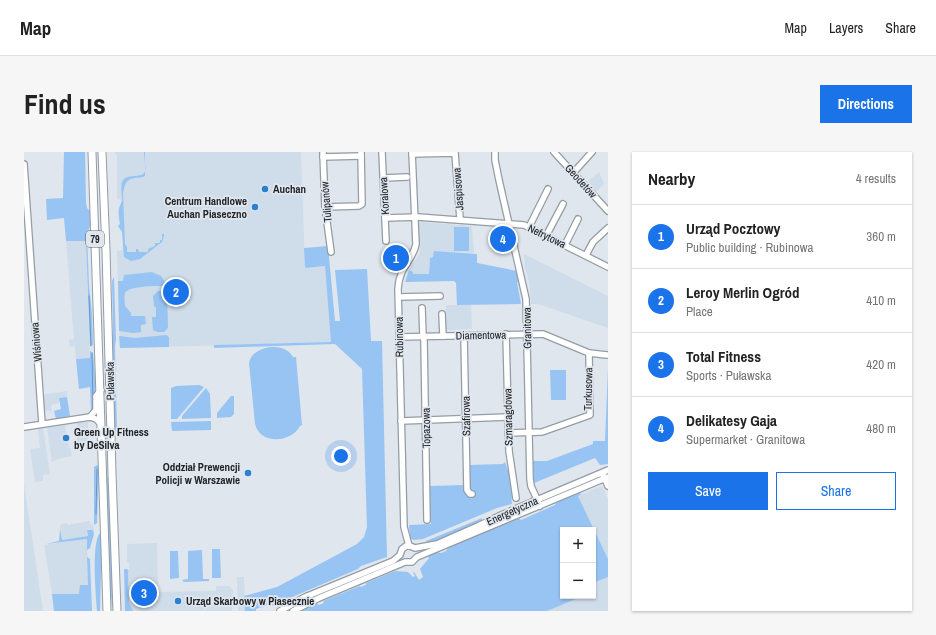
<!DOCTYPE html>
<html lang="en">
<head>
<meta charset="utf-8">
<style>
  body { margin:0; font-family:"Archivo Narrow",sans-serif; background:#f6f6f6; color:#222 }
  .controls { position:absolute; right:12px; bottom:12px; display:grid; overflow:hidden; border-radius:0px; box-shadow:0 1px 3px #0004 }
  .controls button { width:36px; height:36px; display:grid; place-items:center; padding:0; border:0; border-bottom:1px solid #e0e0e0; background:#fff; color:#222; font:20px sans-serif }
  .you { position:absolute; left:317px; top:304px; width:14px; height:14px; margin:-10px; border:3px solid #fff; border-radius:50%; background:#1a73e8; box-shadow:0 0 0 6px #1a73e833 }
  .badge { display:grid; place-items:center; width:26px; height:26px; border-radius:50%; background:#1a73e8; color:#fff; font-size:13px; font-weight:700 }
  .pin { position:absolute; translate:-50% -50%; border:2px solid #fff; box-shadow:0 1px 4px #0006 }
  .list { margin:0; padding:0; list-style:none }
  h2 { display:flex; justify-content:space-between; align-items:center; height:52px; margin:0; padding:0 16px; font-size:17px }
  h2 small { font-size:13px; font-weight:400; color:#767676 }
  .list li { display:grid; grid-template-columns:26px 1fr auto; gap:12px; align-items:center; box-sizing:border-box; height:64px; padding:0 16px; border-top:1px solid #e0e0e0 }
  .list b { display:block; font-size:15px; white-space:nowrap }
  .list p { margin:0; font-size:13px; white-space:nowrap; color:#767676 }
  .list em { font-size:13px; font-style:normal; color:#767676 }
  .actions { display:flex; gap:8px; padding:12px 16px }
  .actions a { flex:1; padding:9px 0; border:1px solid #1a73e8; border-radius:0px; text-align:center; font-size:14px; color:#1a73e8 }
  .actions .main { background:#1a73e8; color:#fff }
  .map { position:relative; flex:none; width:584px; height:459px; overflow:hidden; border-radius:0px }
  header { display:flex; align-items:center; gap:24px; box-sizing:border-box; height:56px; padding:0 20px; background:#fff; border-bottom:1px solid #e0e0e0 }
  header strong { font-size:19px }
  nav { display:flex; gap:22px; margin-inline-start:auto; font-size:14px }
  .intro { display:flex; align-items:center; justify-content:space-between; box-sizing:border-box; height:96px; padding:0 24px }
  h1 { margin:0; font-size:28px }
  .button { padding:10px 18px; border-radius:0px; background:#1a73e8; color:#fff; font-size:14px; font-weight:700 }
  main { display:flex; gap:24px; padding:0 24px }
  aside { flex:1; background:#fff; border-radius:0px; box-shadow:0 1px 3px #0004 }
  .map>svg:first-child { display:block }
  .built { fill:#cfdce9 }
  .green { fill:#98c4f3 }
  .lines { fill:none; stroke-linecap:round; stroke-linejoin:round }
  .stream { stroke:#6198d2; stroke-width:1 }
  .minor-casing { stroke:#959ca3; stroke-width:8 }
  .major-casing { stroke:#959ca3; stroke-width:9 }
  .minor { stroke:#fff; stroke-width:5.5 }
  .major { stroke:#fff; stroke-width:7 }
  .poi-dot { fill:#2c80cf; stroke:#dfe6ee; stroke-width:1.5 }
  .labels { text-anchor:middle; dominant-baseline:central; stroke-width:3.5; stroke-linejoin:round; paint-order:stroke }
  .shield { fill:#dfe6ee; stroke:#595d61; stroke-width:1 }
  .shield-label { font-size:10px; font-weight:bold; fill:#202225 }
  .street-label { font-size:11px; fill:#202225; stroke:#dfe6ee }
  .poi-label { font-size:11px; font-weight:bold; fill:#202225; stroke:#dfe6ee; text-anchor:start }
</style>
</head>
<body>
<header>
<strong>Map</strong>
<nav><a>Map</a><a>Layers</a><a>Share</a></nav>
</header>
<div class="intro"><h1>Find us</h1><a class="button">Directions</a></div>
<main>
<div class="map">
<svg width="584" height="459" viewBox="0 0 584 459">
  <rect width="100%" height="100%" fill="#dfe6ee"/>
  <g class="built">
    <polygon points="91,0 277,0 281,114 283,116 301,114 308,190 96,196 93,99 99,98 98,48 93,47 93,4"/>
    <polygon points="575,20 580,32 572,40 563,30"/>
    <polygon points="396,70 448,74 450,101 410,99 409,105 406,106 405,122 389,122 389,120 385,118 396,101 394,71"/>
    <polygon points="42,89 62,89 66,206 52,207 51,194 46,195 45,188 50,187"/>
    <polygon points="389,96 374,122 370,122 370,111 367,111 367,97"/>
    <polygon points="500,102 584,144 584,176 514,152 507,152 505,128 504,127 501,115"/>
    <polygon points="422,153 447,153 448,177 421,178"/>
    <polygon points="43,239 43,245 35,246 35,251 27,253 28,259 19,258 18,243"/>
    <polygon points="64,270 64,292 53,292 53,271"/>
    <polygon points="41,273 44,291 48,304 34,307 28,310 23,276"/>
    <polygon points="19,276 26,322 19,323 19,329 11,330 6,297 16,296 14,277"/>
    <polygon points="0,332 6,372 19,459 0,459"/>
    <polygon points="578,334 584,348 584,407 554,344"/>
    <polygon points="65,369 67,372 69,373 70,379 63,377 64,384 38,389 36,374 38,372 43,371 44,373"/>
    <polygon points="63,387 64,433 56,442 28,442 20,393"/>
    <polygon points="133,391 134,440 192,439 192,434 205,434 209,438 208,459 109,459 106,452 105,452 104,420 105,420 105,410 103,410 103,392"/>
    <polygon points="213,425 220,425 221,459 214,459"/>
    <polygon points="584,425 584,459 503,459 539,444 569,444 569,431"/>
  </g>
  <g class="green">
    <polygon points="40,0 61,0 62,51 63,56 67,60 67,72 63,82 65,133 68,161 69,193 66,194 62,89 42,89 40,66 23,68 22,47 39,46"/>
    <path d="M120 0H121V24C115 27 106 24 102 31 100 34 100 38 99 41L101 92 103 95V100H112V97H114L115 100H124V97L131 94V91H136V88H138V82H140V79V84L138 90 116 107 107 109 100 105 98 80 94 74 96 72C95 67 94 60 95 56 96 53 98 50 98 47 98 41 96 33 99 28 105 21 119 27 121 19 122 13 120 6 120 0Z"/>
    <rect x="430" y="75" width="15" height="24"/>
    <polygon points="304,94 311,169 316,169 311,118 343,117 347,189 358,189 363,405 337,414 334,417 247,454 243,453 232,457 232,459 221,459 220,444 253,435 333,392 340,385 343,375 338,217 311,192 190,196 190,193 307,190 301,114 282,116 281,115 280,96"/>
    <polygon points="410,99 453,102 453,111 493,119 495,130 493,130 497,152 433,153 432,131 430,129 381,130 385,118 389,120 389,122 405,122 406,106 409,105"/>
    <path d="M128 120 137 124 141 130V132L138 134C131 134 104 134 101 141 100 145 101 151 101 154L107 161V164H121L122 172 117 173V180L109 181 95 179 94 129H99L100 123Z"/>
    <polygon points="90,125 92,188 91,194 93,276 92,282 90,271 88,196 89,175 88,129"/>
    <polygon points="139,138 143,140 144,176 140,180 133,180 129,178 128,165 132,165 132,156 130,154 129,144 134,139"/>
    <polygon points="142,183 145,185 145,195 96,196 95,184 111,186"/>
    <path d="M246 195C256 195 264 196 269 205H272L278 273 276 274C267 291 236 293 231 272L225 211C227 201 236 197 246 195Z"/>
    <polygon points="66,199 69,201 71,222 71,255 67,261 66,235 55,237 52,207 66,206"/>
    <polygon points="584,216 584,312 576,313 571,306 510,331 509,309 523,309 569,292 569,289 581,289"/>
    <polygon points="526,218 542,218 542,248 527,248"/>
    <polygon points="175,233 180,235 153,267 147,267 147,236 152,234"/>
    <polygon points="182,236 186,242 187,266 158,267 158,264"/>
    <polygon points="207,244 210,244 210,262 207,265 193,266 193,261"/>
    <polygon points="43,245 46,264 32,267 30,259 37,257 35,246"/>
    <polygon points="187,269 187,278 148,279 147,270"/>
    <path d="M481 310C484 318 490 333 488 342 488 346 487 347 488 352L473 356 399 387 389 388 386 385 385 373 407 372 405 334 441 333 443 344 449 343V339L446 337 445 313 479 312Z"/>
    <polygon points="75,312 73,371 70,373 70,315"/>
    <polygon points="85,324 89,455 88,455 85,424 83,332 83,325"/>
    <polygon points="554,341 558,342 554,344 584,407 584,425 569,431 569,378 539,378 539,444 559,444 523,459 275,459 292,451 295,453 300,451 299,449 336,434 337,435 342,433 342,431 371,419 384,420 389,425 391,424 389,421 390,420 395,428 399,425 396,417 405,406 404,404 413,400 417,401 422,399 425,395 495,366 497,368 531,353 532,350"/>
    <polygon points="458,366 457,370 412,390 402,393 402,389"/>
    <polygon points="36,377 38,388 64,384 63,378 69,378 70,382 66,396 63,398 63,387 22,392 35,389"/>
    <path d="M76 381 78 382 76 459H73C72 443 67 391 76 381Z"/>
    <polygon points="188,397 196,397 197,426 188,426"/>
    <polygon points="178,398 179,427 185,427 185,429 160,430 158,428 164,427 164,399"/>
    <polygon points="146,399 154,399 155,426 146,427"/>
    <polygon points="63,405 66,407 68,459 30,459 28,442 55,442 56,433 64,433"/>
    <polygon points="100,417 103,417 105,419 104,420 105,451 106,452 109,459 101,459"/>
  </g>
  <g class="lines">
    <g class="stream">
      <polyline points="65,144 67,194"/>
      <polyline points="68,201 69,257"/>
      <polyline points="72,362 73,317"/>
    </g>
    <defs>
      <g id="minor">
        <polyline points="299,0 301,55 307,100"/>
        <polyline points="358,0 362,89"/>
        <polyline points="471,0 471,8 475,28 502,147 506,327 507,334 516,354"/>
        <polyline points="530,0 584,59"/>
        <polyline points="388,2 431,1 436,67"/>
        <polyline points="299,5 337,4"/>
        <polyline points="0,12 18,272"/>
        <polyline points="550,20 568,0"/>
        <polyline points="359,26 383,25"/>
        <polyline points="301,55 335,54 338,52 337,0"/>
        <polyline points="361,66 394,65 500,73 584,115"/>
        <polyline points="505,75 524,37"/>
        <polyline points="522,84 539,52"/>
        <polyline points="541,93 554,67"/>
        <polyline points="562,103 569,90 584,76"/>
        <polyline points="375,145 416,144"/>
        <polyline points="398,156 399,184 400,189 403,368"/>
        <polyline points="418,162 419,184"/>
        <polyline points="482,182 485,299 492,346"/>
        <polyline points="440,183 443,338 446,342 448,342"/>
        <polyline points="375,185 519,182 565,201 583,203"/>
        <polyline points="66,265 72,258 72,244 77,238"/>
        <polyline points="377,269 484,265"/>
        <polyline points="0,275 66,265 72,267 77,272"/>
        <polyline points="484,281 518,280 566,263 565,201"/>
        <polyline points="579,323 584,334"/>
        <path d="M385 394 380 375 374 137C375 114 389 109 392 92L388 0"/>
        <polyline points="256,459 281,445 369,409 376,403 378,397 382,394 386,394 391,396 413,392 454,374 475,364 584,318"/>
        <polyline points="269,459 295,446 381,410 388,410 393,405 584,325"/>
      </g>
      <g id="major">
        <polyline points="68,0 83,459"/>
        <polyline points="78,0 82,98 88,322 93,459"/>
      </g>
    </defs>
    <use href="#minor" class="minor-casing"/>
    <use href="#major" class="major-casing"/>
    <use href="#minor" class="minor"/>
    <use href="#major" class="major"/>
  </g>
  <g class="poi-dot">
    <circle cx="241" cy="37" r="4"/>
    <circle cx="231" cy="55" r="4"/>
    <circle cx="42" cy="286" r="4"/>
    <circle cx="224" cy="321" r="4"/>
    <circle cx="154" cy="449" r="4"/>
  </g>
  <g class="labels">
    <rect class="shield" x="62" y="79" width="18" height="16" rx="3"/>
    <g class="shield-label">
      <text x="71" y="87">79</text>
    </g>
    <g class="street-label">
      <text transform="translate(557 29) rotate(48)">Geodetów</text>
      <text transform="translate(434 37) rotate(-94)">Jaspisowa</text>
      <text transform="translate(360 44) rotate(-93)">Koralowa</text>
      <text transform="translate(302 50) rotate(-95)">Tulipanów</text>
      <text transform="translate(523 84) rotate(26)">Nefrytowa</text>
      <text transform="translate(503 176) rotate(-91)">Granitowa</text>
      <text transform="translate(457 183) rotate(-1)">Diamentowa</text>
      <text transform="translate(375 185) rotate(-91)">Rubinowa</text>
      <text transform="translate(12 190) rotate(-95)">Wiśniowa</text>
      <text transform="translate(86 229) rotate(-91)">Puławska</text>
      <text transform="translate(564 237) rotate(-89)">Turkusowa</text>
      <text transform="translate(442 264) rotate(-91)">Szafirowa</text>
      <text transform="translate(484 265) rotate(-91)">Szmaragdowa</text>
      <text transform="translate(402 276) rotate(-91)">Topazowa</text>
      <text transform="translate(488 359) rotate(-24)">Energetyczna</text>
    </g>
    <g class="poi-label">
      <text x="249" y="37">Auchan</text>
      <text x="223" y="49" text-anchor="end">Centrum Handlowe<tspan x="223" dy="13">Auchan Piaseczno</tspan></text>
      <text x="50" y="280">Green Up Fitness<tspan x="50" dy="13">by DeSilva</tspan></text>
      <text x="216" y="315" text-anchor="end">Oddział Prewencji<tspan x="216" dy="13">Policji w Warszawie</tspan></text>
      <text x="162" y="449">Urząd Skarbowy w Piasecznie</text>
    </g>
  </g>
</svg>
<div class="controls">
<button>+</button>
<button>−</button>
</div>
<div class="you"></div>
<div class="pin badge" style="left:372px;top:106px">1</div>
<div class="pin badge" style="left:152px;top:140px">2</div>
<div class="pin badge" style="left:120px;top:441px">3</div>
<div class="pin badge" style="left:479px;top:87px">4</div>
</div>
<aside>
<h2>Nearby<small>4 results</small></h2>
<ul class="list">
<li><span class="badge">1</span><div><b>Urząd Pocztowy</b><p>Public building · Rubinowa</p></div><em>360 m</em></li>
<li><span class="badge">2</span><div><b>Leroy Merlin Ogród</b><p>Place</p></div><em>410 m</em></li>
<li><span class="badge">3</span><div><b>Total Fitness</b><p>Sports · Puławska</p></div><em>420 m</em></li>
<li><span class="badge">4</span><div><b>Delikatesy Gaja</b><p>Supermarket · Granitowa</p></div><em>480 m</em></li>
</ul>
<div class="actions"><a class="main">Save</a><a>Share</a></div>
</aside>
</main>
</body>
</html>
